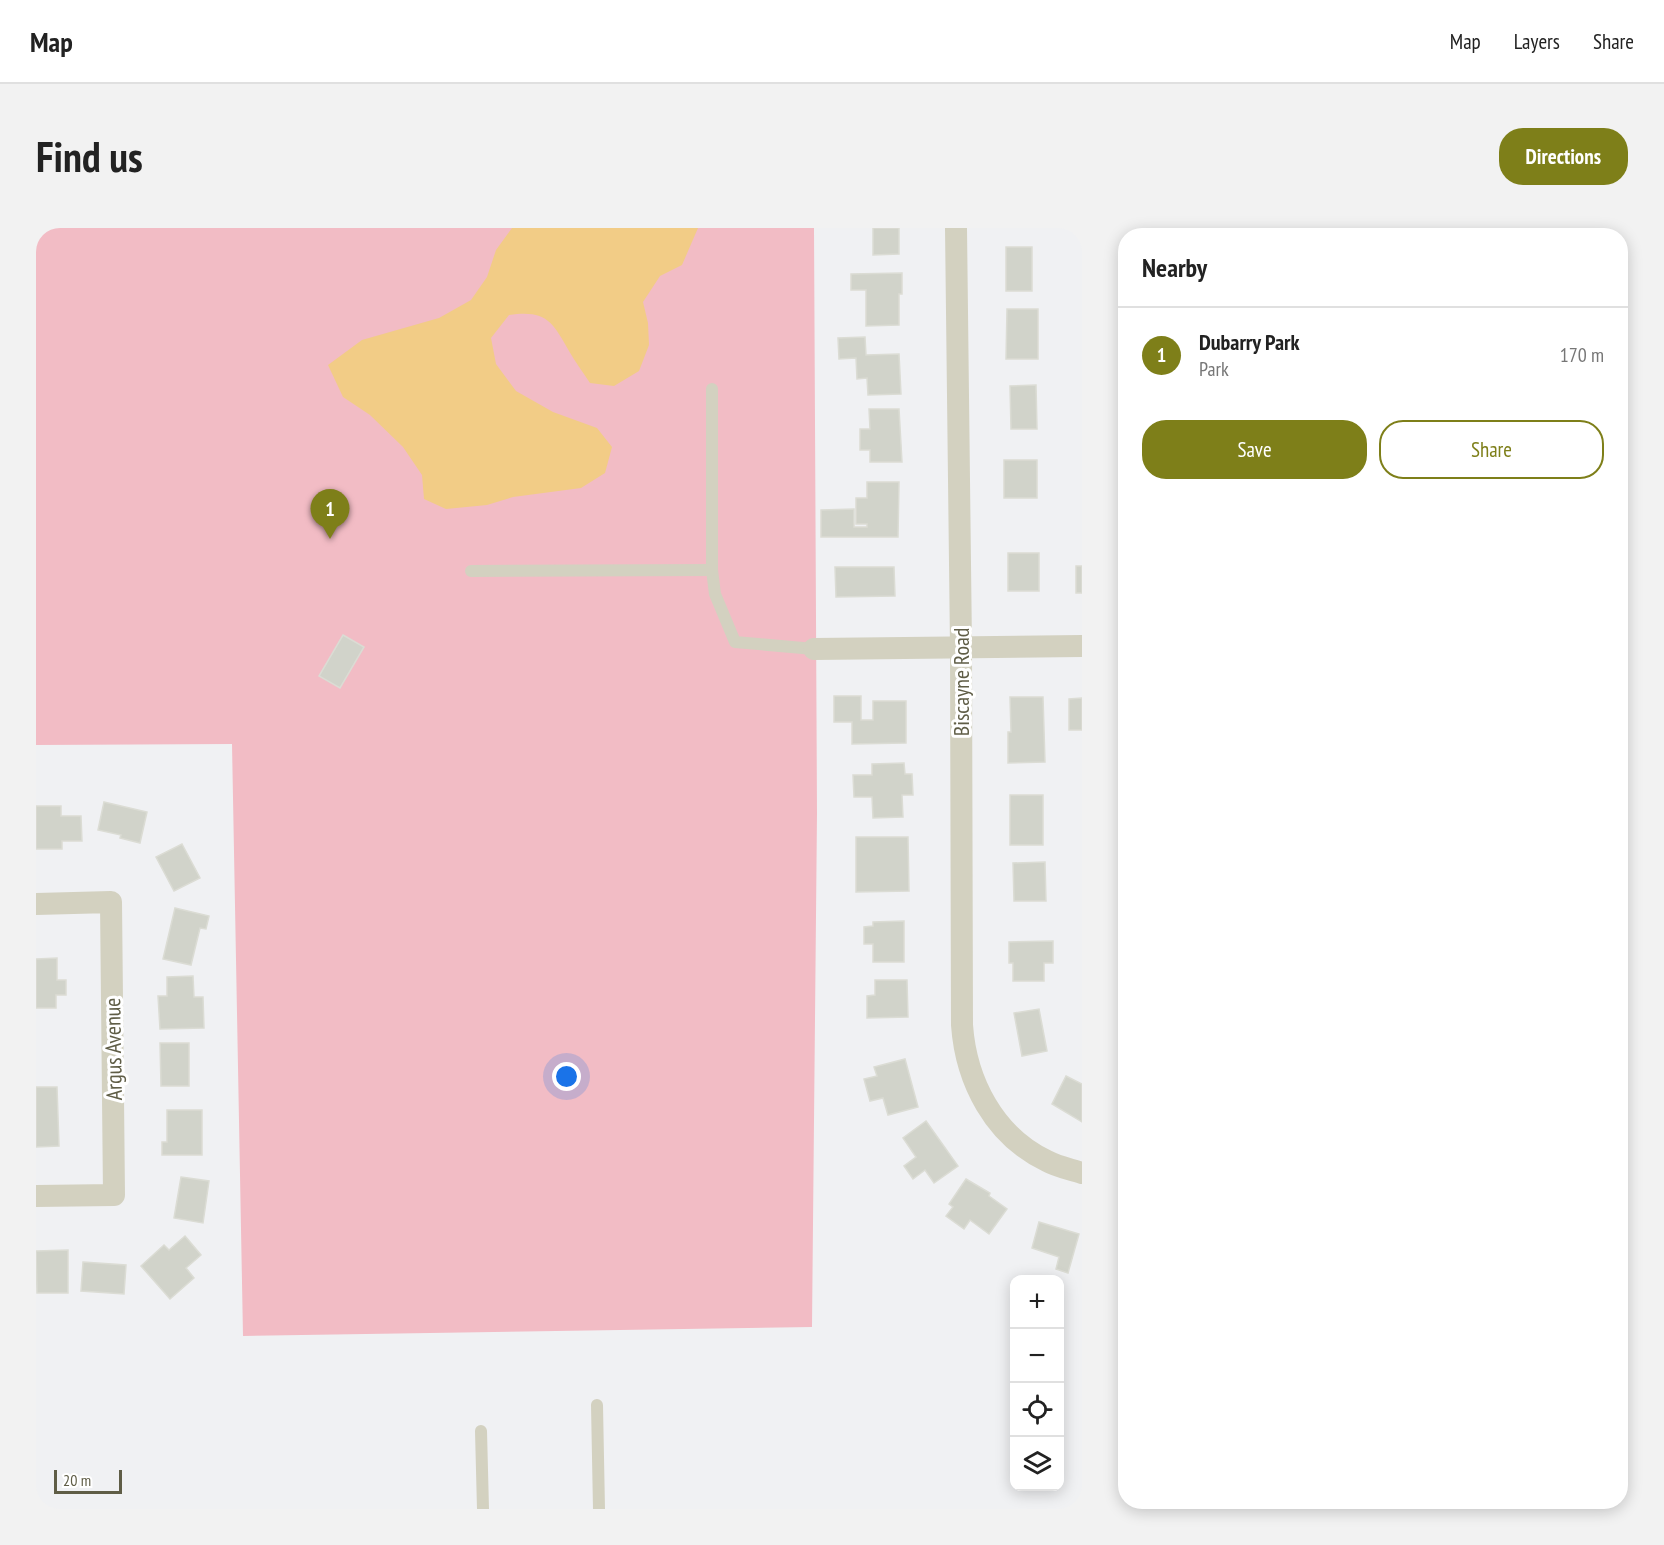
<!DOCTYPE html>
<html lang="en">
<head>
<meta charset="utf-8">
<style>
  body { margin:0; font-family:"PT Sans Narrow",sans-serif; background:#f2f2f2; color:#222 }
  .controls { position:absolute; right:18px; bottom:18px; display:grid; overflow:hidden; border-radius:12px; box-shadow:0 3px 15px #0003 }
  .controls button { width:54px; height:54px; display:grid; place-items:center; padding:0; border:0; border-bottom:2px solid #e0e0e0; background:#fff; color:#222; font:30px sans-serif }
  .scale { position:absolute; left:18px; bottom:15px; width:68px; box-sizing:border-box; padding-left:6px; border:3px solid #5f5d46; border-top:0; font-size:16px; line-height:21px; white-space:nowrap; color:#5f5d46; -webkit-text-stroke:4px #fff; paint-order:stroke }
  .you { position:absolute; left:531px; top:849px; width:21px; height:21px; margin:-15px; border:4px solid #fff; border-radius:50%; background:#1a73e8; box-shadow:0 0 0 9px #1a73e833 }
  .badge { display:grid; place-items:center; width:39px; height:39px; border-radius:50%; background:#7e7f19; color:#fff; font-size:20px; font-weight:700 }
  .pin { position:absolute; translate:-50% -50px; filter:drop-shadow(0 2px 3px #0008) }
  .pin::after { content:''; position:absolute; top:32px; width:21px; height:18px; background:inherit; clip-path:polygon(0 0,100% 0,50% 100%) }
  .list { margin:0; padding:0; list-style:none }
  h2 { display:flex; justify-content:space-between; align-items:center; height:78px; margin:0; padding:0 24px; font-size:26px }
  h2 small { font-size:20px; font-weight:400; color:#767676 }
  .list li { display:grid; grid-template-columns:39px 1fr auto; gap:18px; align-items:center; box-sizing:border-box; height:96px; padding:0 24px; border-top:2px solid #e0e0e0 }
  .list b { display:block; font-size:22px; white-space:nowrap }
  .list p { margin:0; font-size:20px; white-space:nowrap; color:#767676 }
  .list em { font-size:20px; font-style:normal; color:#767676 }
  .actions { display:flex; gap:12px; padding:18px 24px }
  .actions a { flex:1; padding:14px 0; border:2px solid #7e7f19; border-radius:24px; text-align:center; font-size:21px; color:#7e7f19 }
  .actions .main { background:#7e7f19; color:#fff }
  .icon { flex:none; width:33px; height:33px; fill:none; stroke:currentColor; stroke-width:2; stroke-linecap:round; stroke-linejoin:round }
  .map { position:relative; flex:none; width:1046px; height:1281px; overflow:hidden; border-radius:24px }
  header { display:flex; align-items:center; gap:36px; box-sizing:border-box; height:84px; padding:0 30px; background:#fff; border-bottom:2px solid #e0e0e0 }
  header strong { font-size:28px }
  nav { display:flex; gap:33px; margin-inline-start:auto; font-size:21px }
  .intro { display:flex; align-items:center; justify-content:space-between; box-sizing:border-box; height:144px; padding:0 36px }
  h1 { margin:0; font-size:42px }
  .button { padding:15px 27px; border-radius:24px; background:#7e7f19; color:#fff; font-size:21px; font-weight:700 }
  main { display:flex; gap:36px; padding:0 36px }
  aside { flex:1; background:#fff; border-radius:24px; box-shadow:0 3px 15px #0003 }
  .map>svg:first-child { display:block }
  .green { fill:#f2bcc5 }
  .water { fill:#f2cc86 }
  .building { fill:#d1d3ca; stroke:#dbdcd4; stroke-width:1.5 }
  .lines { fill:none; stroke-linecap:round; stroke-linejoin:round }
  .service { stroke:#d3d1c0; stroke-width:12 }
  .minor { stroke:#d3d1c0; stroke-width:22 }
  .labels { text-anchor:middle; dominant-baseline:central; stroke-width:6; stroke-linejoin:round; paint-order:stroke }
  .street-label { font-size:22px; fill:#5f5d46; stroke:#fff }
</style>
</head>
<body>
<header>
<strong>Map</strong>
<nav><a>Map</a><a>Layers</a><a>Share</a></nav>
</header>
<div class="intro"><h1>Find us</h1><a class="button">Directions</a></div>
<main>
<div class="map">
<svg width="1046" height="1281" viewBox="0 0 1046 1281">
  <rect width="100%" height="100%" fill="#f0f1f3"/>
  <polygon class="green" points="0,0 778,0 781,585 776,1099 207,1108 196,516 0,517"/>
  <path class="water" d="M476 0H662L646 37 624 48 607 74 612 95 613 117 603 143 578 158 554 155C547 144 539 134 533 123 516 93 510 82 473 87L455 110 460 136 480 163 517 184 561 200 576 219 569 245 545 260 477 269 451 277 410 281 388 271 386 247 367 219 334 187 307 169 292 137 326 112 403 90 435 72 451 49 460 22Z"/>
  <g class="building">
    <polygon points="837,0 863,0 863,26 837,27"/>
    <rect x="970" y="19" width="26" height="44"/>
    <polygon points="866,45 866,66 863,66 863,97 830,98 830,62 815,62 815,46"/>
    <polygon points="971,81 1002,81 1002,131 970,131"/>
    <polygon points="829,109 830,127 863,126 865,166 832,167 831,150 821,151 820,130 803,131 802,110"/>
    <polygon points="1000,157 1001,201 975,201 974,158"/>
    <polygon points="833,181 863,181 866,234 834,234 834,222 824,222 824,201 834,201"/>
    <rect x="968" y="232" width="33" height="38"/>
    <polygon points="831,254 863,254 862,309 785,309 785,282 818,281 818,299 831,299 831,296 820,296 820,270 831,270"/>
    <rect x="972" y="325" width="31" height="38"/>
    <rect x="1040" y="338" width="6" height="27"/>
    <polygon points="799,339 858,339 859,368 800,369"/>
    <polygon points="307,407 328,419 304,460 283,448"/>
    <polygon points="798,468 825,468 825,492 837,492 837,473 870,473 870,515 816,516 816,494 798,494"/>
    <polygon points="974,469 1007,469 1009,534 972,535 972,504 975,504"/>
    <polygon points="1046,470 1046,502 1033,502 1033,471"/>
    <polygon points="868,535 869,546 876,546 877,567 866,567 867,589 837,590 836,569 818,569 817,547 836,547 836,536"/>
    <rect x="974" y="567" width="33" height="50"/>
    <polygon points="68,574 111,584 104,615 84,610 85,607 62,602"/>
    <polygon points="0,578 25,578 25,588 45,588 46,613 26,613 26,621 0,621"/>
    <polygon points="820,609 872,609 873,663 820,664"/>
    <polygon points="146,616 164,650 138,663 120,629"/>
    <polygon points="1009,634 1010,673 978,673 977,635"/>
    <polygon points="139,680 173,688 170,701 164,700 155,737 127,731"/>
    <polygon points="868,693 868,734 837,734 837,716 828,716 828,699 837,698 837,694"/>
    <polygon points="1017,713 1017,735 1008,735 1008,753 977,753 977,735 973,735 973,714"/>
    <polygon points="21,730 21,752 30,752 30,767 20,767 20,780 0,780 0,731"/>
    <polygon points="157,748 158,769 167,769 168,800 124,801 122,768 131,768 131,749"/>
    <polygon points="839,752 871,752 872,789 831,790 831,768 839,767"/>
    <polygon points="1003,781 1011,823 986,828 978,785"/>
    <polygon points="124,815 153,815 153,858 125,858"/>
    <polygon points="869,831 882,879 852,887 847,870 834,873 828,851 841,848 838,839"/>
    <polygon points="1030,848 1046,856 1046,894 1016,876"/>
    <polygon points="0,859 21,859 23,918 0,919"/>
    <polygon points="131,882 166,882 166,927 126,927 126,914 131,914"/>
    <polygon points="890,893 922,938 898,955 889,942 877,951 868,938 880,929 867,910"/>
    <polygon points="145,949 173,953 167,995 138,990"/>
    <polygon points="930,951 954,965 953,968 971,981 953,1006 934,992 928,1001 910,988 917,979 913,976"/>
    <polygon points="1003,994 1043,1006 1032,1045 1020,1041 1023,1029 996,1020"/>
    <polygon points="149,1008 165,1027 150,1040 158,1050 134,1071 105,1038 128,1017 133,1022"/>
    <polygon points="32,1022 32,1065 1,1065 0,1023"/>
    <polygon points="47,1034 90,1037 88,1066 45,1063"/>
  </g>
  <g class="lines">
    <g class="service">
      <polyline points="676,161 676,342 679,366 699,414 778,421"/>
      <polyline points="435,343 676,342"/>
      <polyline points="561,1177 563,1281"/>
      <polyline points="445,1203 447,1281"/>
    </g>
    <g class="minor">
      <path d="M920 0 925 419 926 797C930 853 958 908 1011 933 1022 939 1034 941 1046 945"/>
      <polyline points="778,421 1046,418"/>
      <polyline points="0,676 75,674 78,967 0,968"/>
    </g>
  </g>
  <g class="labels">
    <g class="street-label">
      <text transform="translate(925 454) rotate(-90)">Biscayne Road</text>
      <text transform="translate(77 821) rotate(-91)">Argus Avenue</text>
    </g>
  </g>
</svg>
<div class="controls">
<button>+</button>
<button>−</button>
<button><svg class="icon" aria-label="locate" viewBox="0 0 24 24"><circle cx="12" cy="12" r="6"/><path d="M12 2v4M12 18v4M2 12h4M18 12h4"/></svg></button>
<button><svg class="icon" aria-label="layers" viewBox="0 0 24 24"><path d="M12 4l9 5-9 5-9-5zM3 14l9 5 9-5"/></svg></button>
</div>
<div class="scale">20 m</div>
<div class="you"></div>
<div class="pin badge" style="left:294px;top:311px">1</div>
</div>
<aside>
<h2>Nearby<small></small></h2>
<ul class="list">
<li><span class="badge">1</span><div><b>Dubarry Park</b><p>Park</p></div><em>170 m</em></li>
</ul>
<div class="actions"><a class="main">Save</a><a>Share</a></div>
</aside>
</main>
</body>
</html>
